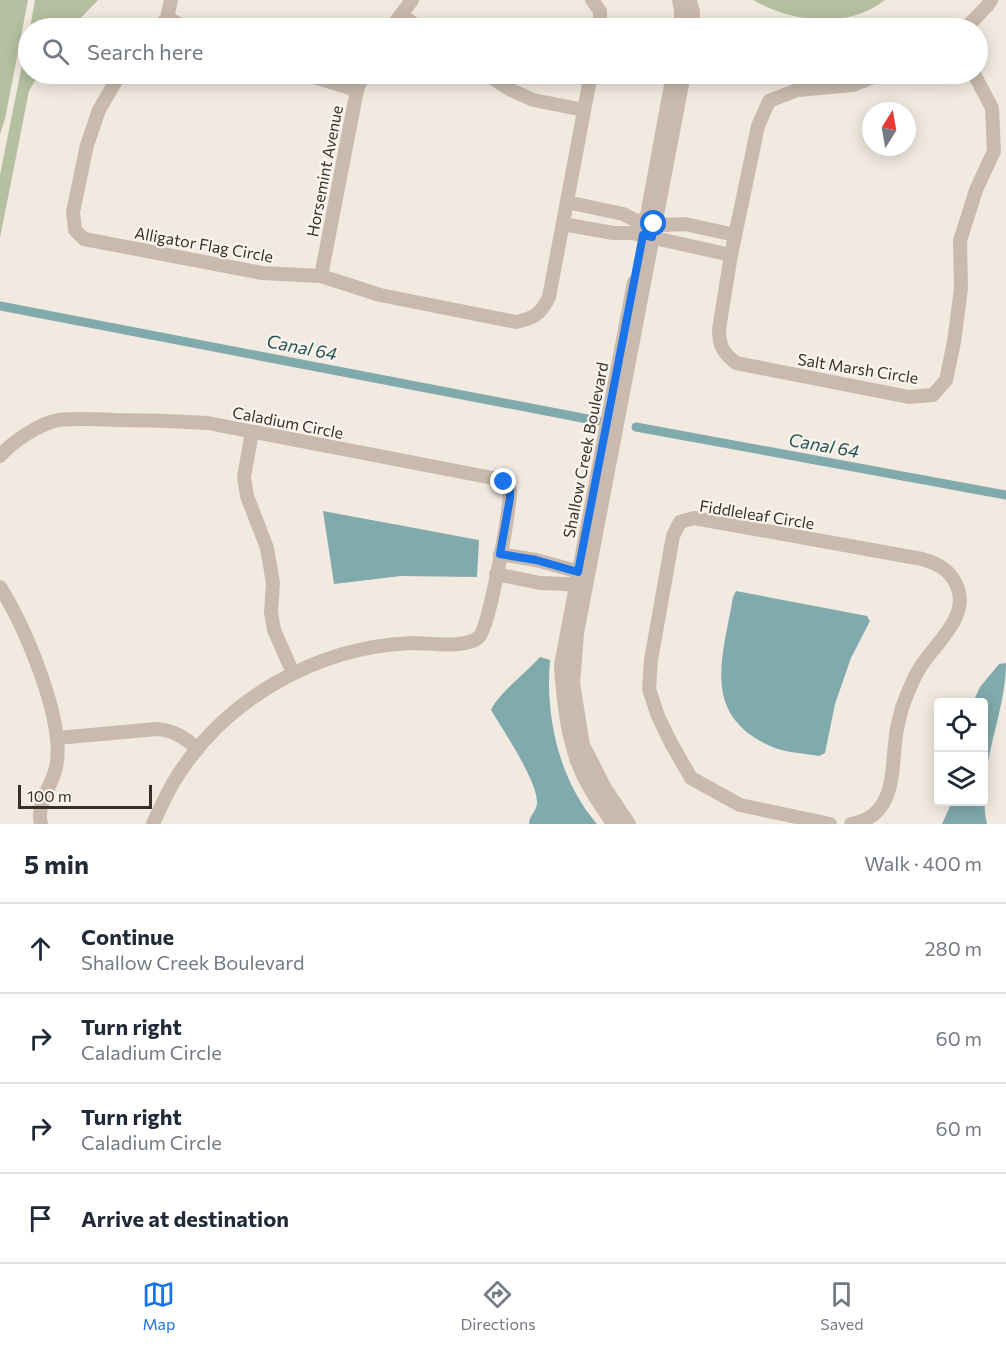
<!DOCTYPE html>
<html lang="en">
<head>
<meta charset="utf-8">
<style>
  body { margin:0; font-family:Commissioner,sans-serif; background:#f2f2f3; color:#1f2937 }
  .controls { position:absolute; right:18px; bottom:18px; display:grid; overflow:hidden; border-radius:6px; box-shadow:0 3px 15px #0003 }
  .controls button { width:54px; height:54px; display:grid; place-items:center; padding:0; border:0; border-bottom:2px solid #e0e1e3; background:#fff; color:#1f2937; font:30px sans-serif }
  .compass { position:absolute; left:862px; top:102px; width:54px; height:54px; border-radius:50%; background:#fff; box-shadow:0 3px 15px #0003; rotate:11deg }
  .scale { position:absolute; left:18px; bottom:15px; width:134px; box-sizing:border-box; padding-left:6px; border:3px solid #382f2b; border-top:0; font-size:16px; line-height:21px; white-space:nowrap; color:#382f2b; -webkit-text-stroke:4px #f9f4ec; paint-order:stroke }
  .stop { position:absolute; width:18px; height:18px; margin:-14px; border:4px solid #1a73e8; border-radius:50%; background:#fff }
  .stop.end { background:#1a73e8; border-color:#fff; box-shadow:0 2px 6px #0008 }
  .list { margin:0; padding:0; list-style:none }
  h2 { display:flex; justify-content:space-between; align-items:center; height:78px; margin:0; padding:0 24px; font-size:26px }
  h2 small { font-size:20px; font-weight:400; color:#747a83 }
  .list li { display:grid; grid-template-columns:39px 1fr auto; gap:18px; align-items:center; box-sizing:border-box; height:90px; padding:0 24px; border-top:2px solid #e0e1e3 }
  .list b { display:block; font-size:22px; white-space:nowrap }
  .list p { margin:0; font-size:20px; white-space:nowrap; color:#747a83 }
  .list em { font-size:20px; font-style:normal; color:#747a83 }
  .icon { flex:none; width:33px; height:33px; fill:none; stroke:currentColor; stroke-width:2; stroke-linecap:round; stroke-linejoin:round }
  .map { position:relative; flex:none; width:1006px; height:824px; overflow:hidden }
  .search { position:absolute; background:#fff; box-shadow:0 3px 15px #0003; left:18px; right:18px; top:18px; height:66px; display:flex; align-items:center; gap:15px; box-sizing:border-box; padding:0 21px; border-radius:33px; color:#747a83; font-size:22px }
  .sheet { height:438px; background:#fff }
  nav { display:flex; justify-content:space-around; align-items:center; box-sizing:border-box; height:84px; border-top:2px solid #e0e1e3; background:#fff; font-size:16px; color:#747a83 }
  nav a { display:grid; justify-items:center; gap:3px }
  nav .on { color:#1a73e8 }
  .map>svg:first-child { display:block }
  .green { fill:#b5c0a1 }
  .water { fill:#81aaad }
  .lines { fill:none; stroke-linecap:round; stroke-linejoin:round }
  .canal { stroke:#81aaad; stroke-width:9 }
  .minor { stroke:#c9baad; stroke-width:14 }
  .route { stroke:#1a73e8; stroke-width:8 }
  .labels { text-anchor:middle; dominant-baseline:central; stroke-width:4.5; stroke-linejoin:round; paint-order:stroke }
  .street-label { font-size:16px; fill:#382f2b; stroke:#f9f4ec }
  .water-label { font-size:18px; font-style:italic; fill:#235257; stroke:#f9f4ec }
</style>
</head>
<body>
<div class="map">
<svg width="1006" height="824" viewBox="0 0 1006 824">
  <rect width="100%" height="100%" fill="#f2eae0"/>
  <g class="green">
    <polygon points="0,0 28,0 5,119 0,134"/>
    <polygon points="35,0 98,0 71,28 30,28"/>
    <path d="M753 0H885C848 29 792 23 753 0Z"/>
    <polygon points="28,35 28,74 39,74 29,91 0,238 0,175"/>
  </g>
  <g class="water">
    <polygon points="323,511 479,540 477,577 401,576 334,584"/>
    <path d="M736 591 867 616 870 621 851 658 835 704 825 753 819 756C804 753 784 753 770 746 700 714 723 657 733 597Z"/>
    <path d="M540 657 550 660C545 717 559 780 597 824H529C529 815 537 811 537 803 538 782 503 730 491 710 498 694 527 672 540 657Z"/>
    <path d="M1006 663C1006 716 975 770 987 824H942L952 802H984V702H973L980 687 999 664Z"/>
  </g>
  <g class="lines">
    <g class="canal">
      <polyline points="0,306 598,421"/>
      <polyline points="636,427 1006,495"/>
    </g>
    <g class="minor">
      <polyline points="592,0 600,11 600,28"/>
      <polyline points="679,0 681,10 681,28"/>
      <polyline points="690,0 693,12 692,28"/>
      <polyline points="401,15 420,28"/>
      <polyline points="167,18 187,28"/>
      <polyline points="158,28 167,18 171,0"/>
      <polyline points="391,28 412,0"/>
      <polyline points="966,28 987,6 991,0"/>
      <path d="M120 74 99 110 87 145 73 212 75 230 84 239 262 273 321 276 380 295 516 322C534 318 541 314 549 297L591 74"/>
      <polyline points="304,74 357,90"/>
      <polyline points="486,74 509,89 533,100 584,110"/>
      <path d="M881 74 853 85 797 90 769 101 758 126 731 255 719 329C719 346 723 353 736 363L909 397 933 395 946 380 954 342 961 289 960 241 976 190 994 151 992 108 974 74"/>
      <polyline points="567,202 623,214 635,220 663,225 685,224 735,235"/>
      <polyline points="563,224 613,233 632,233 731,255"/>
      <polyline points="643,237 673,74"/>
      <polyline points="321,276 357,90 363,74"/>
      <polyline points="252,432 244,477 247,496 267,548 273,583 271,612 274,630 293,673"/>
      <path d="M0 456C12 442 40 423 59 420 77 418 96 419 115 420 146 420 177 421 208 423L493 478 504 482 510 490C510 509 490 626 479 637 466 649 429 643 412 643 315 647 223 700 173 783 166 796 159 810 153 824"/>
      <polyline points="500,554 536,560 587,574"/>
      <polyline points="496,574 540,583 566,584 582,587"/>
      <path d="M0 587C25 627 63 716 57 762 55 783 35 803 41 824"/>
      <path d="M57 738 157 729C174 730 185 738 198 749"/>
      <path d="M613 824C599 803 584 782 576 758 566 728 563 696 561 665L634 282"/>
      <polyline points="629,824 606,790 583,745 573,683 577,633 684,74"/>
      <path d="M830 824 740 805 691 778 671 743 658 716 649 689 651 660 673 536 680 522 694 518 922 559C939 564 950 570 957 586 970 616 936 643 921 666 913 678 907 694 902 708 900 716 897 726 896 735 891 770 897 816 851 824"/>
    </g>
  </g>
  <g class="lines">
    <polyline class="route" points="504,482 510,490 510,498 500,554 536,560 578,572 643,235 652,237 654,224"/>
  </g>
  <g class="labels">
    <g class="street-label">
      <text transform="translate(324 171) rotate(-79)">Horsemint Avenue</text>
      <text transform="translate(204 244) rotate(10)">Alligator Flag Circle</text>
      <text transform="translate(858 368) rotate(9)">Salt Marsh Circle</text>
      <text transform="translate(288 422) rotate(11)">Caladium Circle</text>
      <text transform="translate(585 450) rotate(-79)">Shallow Creek Boulevard</text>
      <text transform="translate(757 514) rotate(9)">Fiddleleaf Circle</text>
    </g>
    <g class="water-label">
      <text transform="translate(302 347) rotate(11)">Canal 64</text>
      <text transform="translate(824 445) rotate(10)">Canal 64</text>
    </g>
  </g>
</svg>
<div class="controls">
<button><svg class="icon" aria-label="locate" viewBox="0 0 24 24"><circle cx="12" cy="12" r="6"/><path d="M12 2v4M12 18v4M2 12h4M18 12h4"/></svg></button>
<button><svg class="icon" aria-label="layers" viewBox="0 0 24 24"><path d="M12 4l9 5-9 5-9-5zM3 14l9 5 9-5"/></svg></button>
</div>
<svg class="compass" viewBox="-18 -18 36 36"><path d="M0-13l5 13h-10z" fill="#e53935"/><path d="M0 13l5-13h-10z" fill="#747a83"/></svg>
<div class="scale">100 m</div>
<div class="stop" style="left:654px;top:224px"></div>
<div class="stop end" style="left:504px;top:482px"></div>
<div class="search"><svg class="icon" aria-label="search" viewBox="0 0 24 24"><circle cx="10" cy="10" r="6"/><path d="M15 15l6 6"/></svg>Search here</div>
</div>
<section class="sheet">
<h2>5 min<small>Walk · 400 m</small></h2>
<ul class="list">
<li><svg class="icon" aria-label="ahead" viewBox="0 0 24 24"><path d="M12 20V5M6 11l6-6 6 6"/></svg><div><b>Continue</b><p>Shallow Creek Boulevard</p></div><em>280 m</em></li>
<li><svg class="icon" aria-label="right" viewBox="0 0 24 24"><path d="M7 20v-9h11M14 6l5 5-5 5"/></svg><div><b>Turn right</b><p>Caladium Circle</p></div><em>60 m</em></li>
<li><svg class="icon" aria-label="right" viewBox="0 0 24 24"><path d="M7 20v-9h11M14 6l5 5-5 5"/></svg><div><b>Turn right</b><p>Caladium Circle</p></div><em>60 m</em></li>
<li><svg class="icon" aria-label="arrive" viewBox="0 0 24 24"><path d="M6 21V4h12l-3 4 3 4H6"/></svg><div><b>Arrive at destination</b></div></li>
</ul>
</section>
<nav>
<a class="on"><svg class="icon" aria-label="map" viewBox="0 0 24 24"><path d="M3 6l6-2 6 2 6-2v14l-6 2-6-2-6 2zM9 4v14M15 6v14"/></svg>Map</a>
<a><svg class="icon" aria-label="directions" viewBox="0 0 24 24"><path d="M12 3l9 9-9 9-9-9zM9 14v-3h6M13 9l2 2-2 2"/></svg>Directions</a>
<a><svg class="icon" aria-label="saved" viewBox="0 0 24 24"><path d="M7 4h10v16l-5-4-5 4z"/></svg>Saved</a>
</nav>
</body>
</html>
